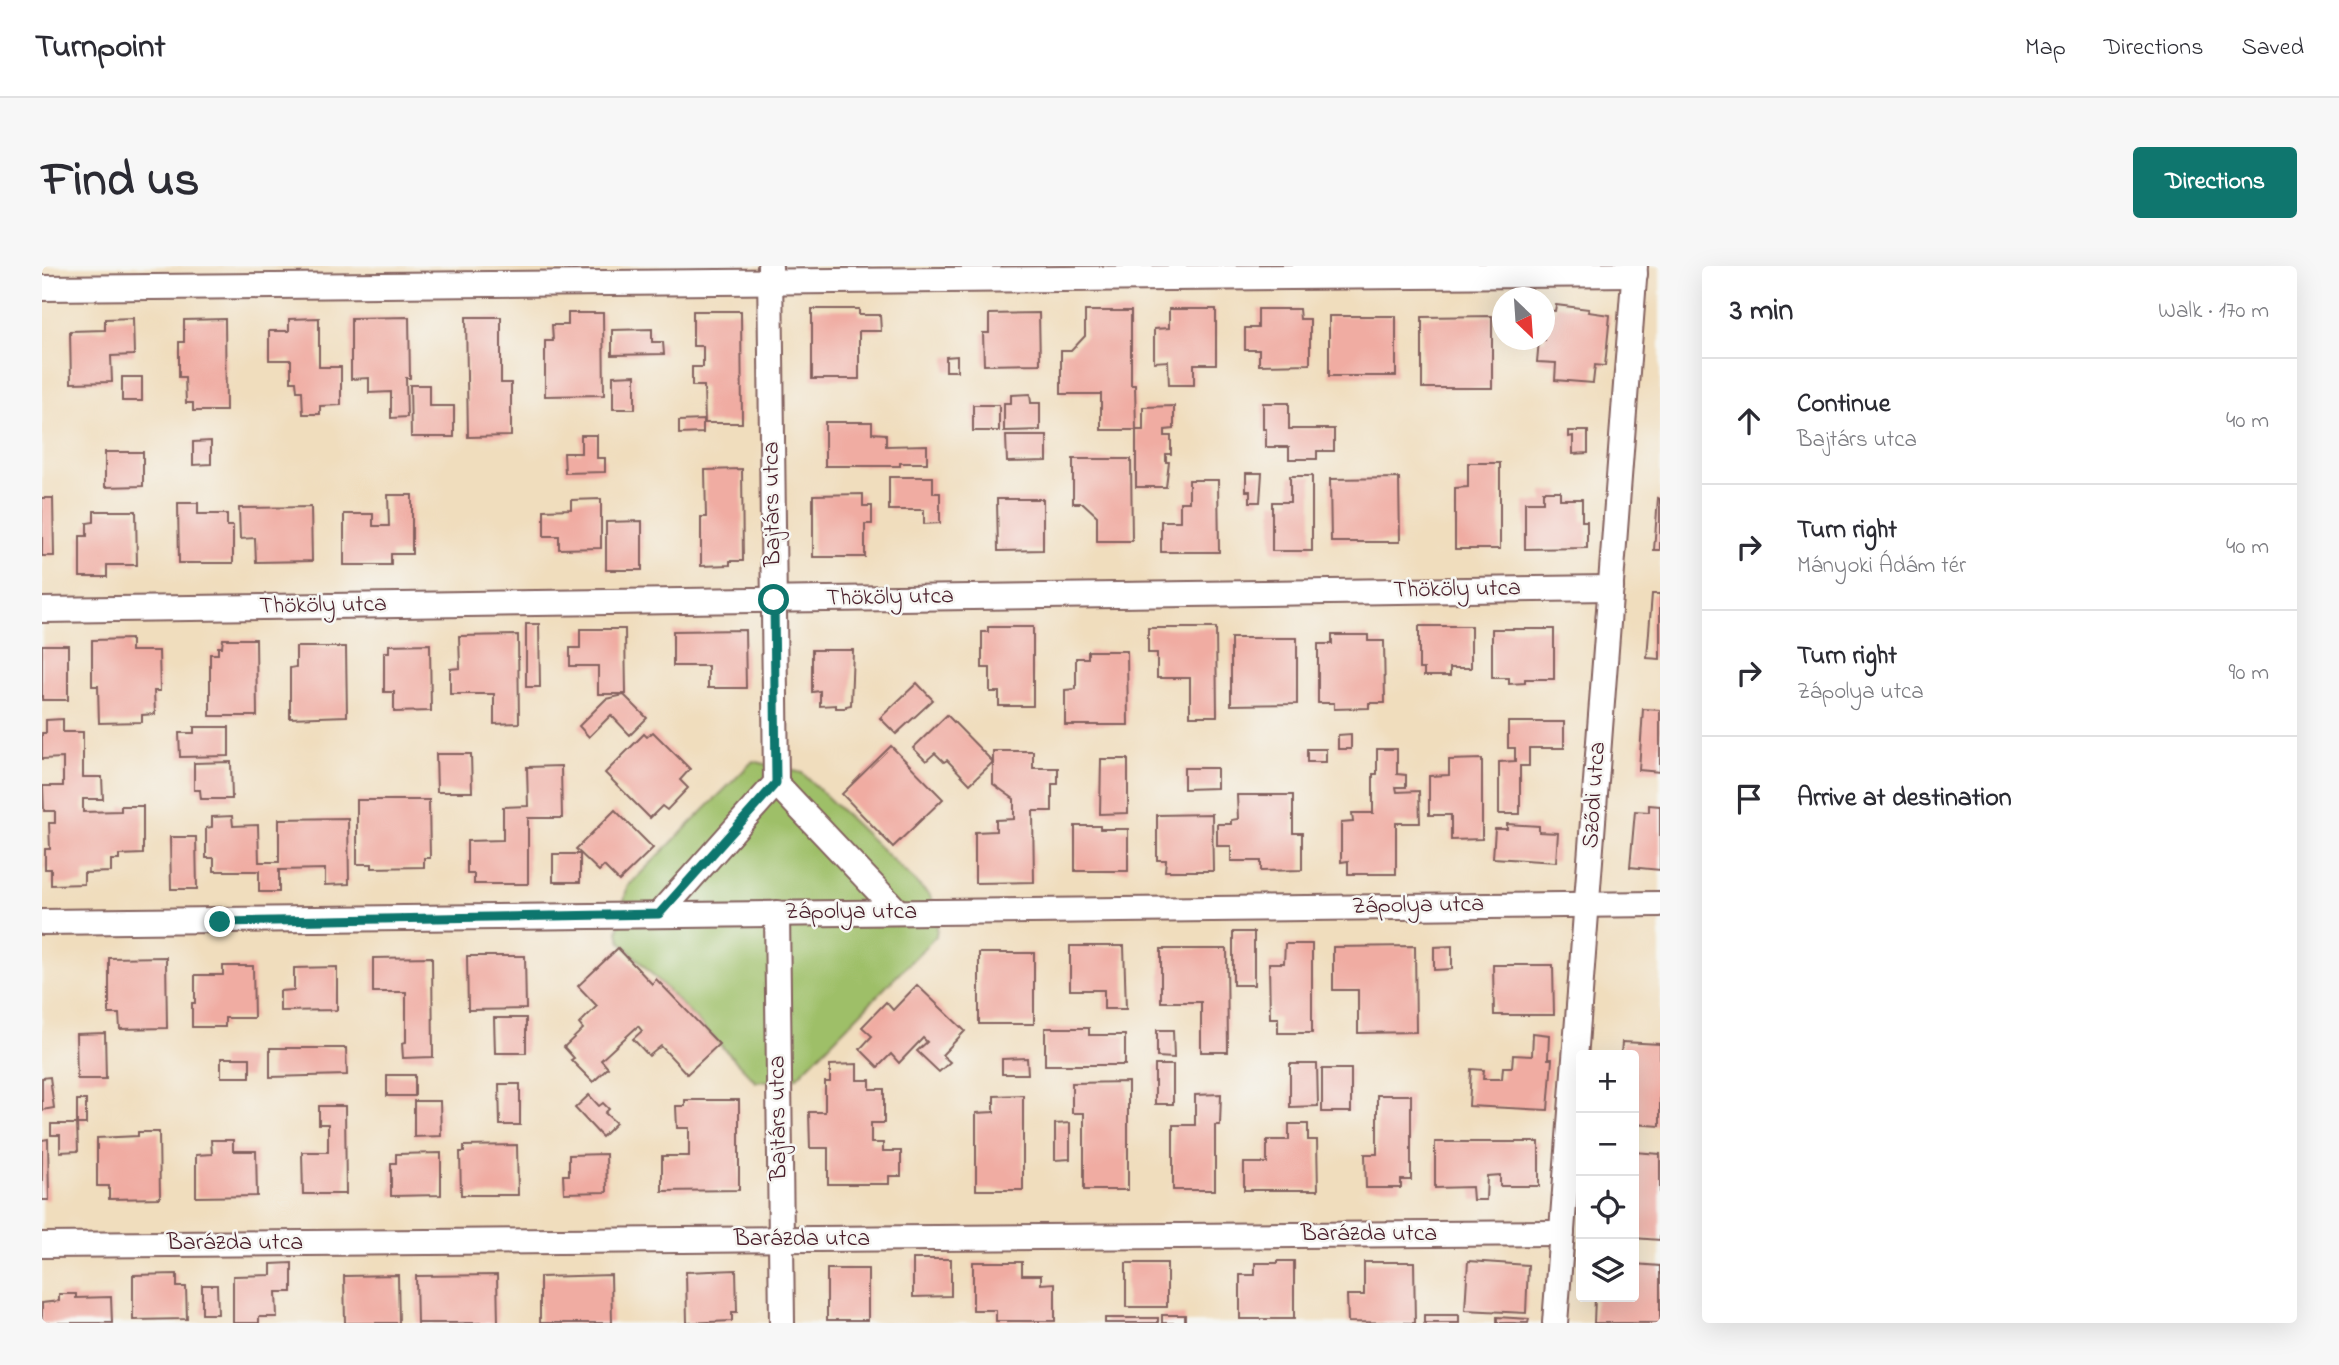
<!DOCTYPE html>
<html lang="en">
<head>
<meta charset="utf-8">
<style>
  body { margin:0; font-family:"Indie Flower",sans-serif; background:#f7f7f7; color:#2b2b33 }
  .controls { position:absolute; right:21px; bottom:21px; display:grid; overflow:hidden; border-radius:7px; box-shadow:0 7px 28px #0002 }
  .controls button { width:63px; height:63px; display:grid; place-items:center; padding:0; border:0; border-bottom:2px solid #e1e1e2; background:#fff; color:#2b2b33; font:35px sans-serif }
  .compass { position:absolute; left:1450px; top:21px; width:63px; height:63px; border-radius:50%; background:#fff; box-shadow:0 7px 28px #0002; rotate:155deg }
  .stop { position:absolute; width:21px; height:21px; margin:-16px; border:5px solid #0f766e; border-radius:50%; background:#fff }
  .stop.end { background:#0f766e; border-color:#fff; box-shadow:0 2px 7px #0008 }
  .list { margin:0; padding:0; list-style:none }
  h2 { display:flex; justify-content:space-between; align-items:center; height:91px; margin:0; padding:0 28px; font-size:30px }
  h2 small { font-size:23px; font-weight:400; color:#7c7c81 }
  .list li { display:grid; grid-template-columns:46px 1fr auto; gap:21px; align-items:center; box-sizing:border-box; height:126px; padding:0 28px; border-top:2px solid #e1e1e2 }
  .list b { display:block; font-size:26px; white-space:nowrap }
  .list p { margin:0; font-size:23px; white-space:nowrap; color:#7c7c81 }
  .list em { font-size:23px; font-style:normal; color:#7c7c81 }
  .icon { flex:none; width:38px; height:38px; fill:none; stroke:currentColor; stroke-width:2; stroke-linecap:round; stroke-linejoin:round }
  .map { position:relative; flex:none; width:1618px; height:1057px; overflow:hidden; border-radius:7px }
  header { display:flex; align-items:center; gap:42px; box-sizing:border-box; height:98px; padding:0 35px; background:#fff; border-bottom:2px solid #e1e1e2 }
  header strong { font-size:33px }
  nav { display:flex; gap:38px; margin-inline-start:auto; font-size:24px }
  .intro { display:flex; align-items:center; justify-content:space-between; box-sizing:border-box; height:168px; padding:0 42px }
  h1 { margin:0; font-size:49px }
  .button { padding:18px 32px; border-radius:7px; background:#0f766e; color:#fff; font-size:24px; font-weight:700 }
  main { display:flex; gap:42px; padding:0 42px }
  aside { flex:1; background:#fff; border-radius:7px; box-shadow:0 7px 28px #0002 }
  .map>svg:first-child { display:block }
  .green { fill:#9ebf68; stroke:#746f4a; stroke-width:2 }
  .building { fill:#f0aca2 }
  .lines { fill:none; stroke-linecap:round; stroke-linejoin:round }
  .minor-casing { stroke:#84625e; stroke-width:28 }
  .minor { stroke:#fff; stroke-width:24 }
  .route { stroke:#0f766e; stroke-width:9 }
  .labels { text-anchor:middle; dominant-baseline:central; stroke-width:5; stroke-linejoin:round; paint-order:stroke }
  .street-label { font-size:24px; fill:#4a1f2b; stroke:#f6f6f2 }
</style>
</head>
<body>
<header>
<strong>Turnpoint</strong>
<nav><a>Map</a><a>Directions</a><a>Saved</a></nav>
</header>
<div class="intro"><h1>Find us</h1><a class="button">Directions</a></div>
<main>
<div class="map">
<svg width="1618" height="1057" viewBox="0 0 1618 1057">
  <rect width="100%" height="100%" fill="#f6f6f2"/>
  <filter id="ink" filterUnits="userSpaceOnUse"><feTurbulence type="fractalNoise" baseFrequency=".0143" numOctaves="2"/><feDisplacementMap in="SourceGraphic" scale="14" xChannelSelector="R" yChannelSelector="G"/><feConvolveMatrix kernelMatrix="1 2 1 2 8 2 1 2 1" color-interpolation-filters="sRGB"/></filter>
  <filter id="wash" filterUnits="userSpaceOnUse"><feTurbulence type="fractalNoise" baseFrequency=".00686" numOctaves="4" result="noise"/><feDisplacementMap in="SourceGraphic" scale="28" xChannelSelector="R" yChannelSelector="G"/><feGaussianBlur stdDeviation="1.57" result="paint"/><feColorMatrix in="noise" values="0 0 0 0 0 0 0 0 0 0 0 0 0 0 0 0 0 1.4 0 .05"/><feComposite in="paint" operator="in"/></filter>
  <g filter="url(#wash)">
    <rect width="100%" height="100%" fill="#f0ddbd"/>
    <polygon class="green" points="711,495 760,507 888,630 896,650 894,670 766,800 755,811 714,816 579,676 576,666 585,621"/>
    <g id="blocks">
      <g class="building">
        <polygon points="1514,39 1547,43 1546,46 1568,49 1563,100 1553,99 1551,117 1513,114 1514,97 1495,96 1497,74 1503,74 1503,44 1513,45"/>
        <polygon points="770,43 817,43 817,49 838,49 839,65 817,65 817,113 770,113"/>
        <polygon points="1127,43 1174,43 1174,98 1152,98 1152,119 1127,119 1126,95 1112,96 1112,63 1127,62"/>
        <polygon points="1216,43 1257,43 1258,53 1268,53 1268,98 1217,99 1217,84 1203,84 1203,62 1216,62"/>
        <polygon points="651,45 699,45 700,157 663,157 662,120 650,120 650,101 661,101 661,80 651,80"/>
        <polygon points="1043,45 1089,45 1089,119 1093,119 1094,164 1059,164 1059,128 1019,128 1019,85 1029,85 1043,70"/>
        <polygon points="526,47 561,47 562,129 503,130 503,75 511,75 510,59 526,59"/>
        <polygon points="997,47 998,98 942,99 941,67 947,67 947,48"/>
        <rect x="1287" y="50" width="67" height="60"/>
        <polygon points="1450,50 1450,122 1380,122 1380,51"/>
        <polygon points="367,51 368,112 364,112 365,151 349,152 349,126 327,127 327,112 309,113 309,52"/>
        <polygon points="424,51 459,51 459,117 469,117 469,170 426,171"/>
        <polygon points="91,52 92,89 69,90 70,116 29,117 28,65 63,64 63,53"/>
        <polygon points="277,52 277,101 299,101 299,139 278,140 278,148 261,148 260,125 255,125 254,115 249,115 249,94 227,94 227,65 247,65 247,53"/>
        <polygon points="183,53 184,145 151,145 151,137 144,137 143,111 137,111 137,76 142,76 142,54"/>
        <polygon points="610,63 610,76 621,76 622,88 570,89 570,64"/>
        <polygon points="915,90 915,105 904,105 904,91"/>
        <polygon points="593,109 593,143 571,143 571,110"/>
        <rect x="80" y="111" width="20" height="24"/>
        <polygon points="368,119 387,119 387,140 412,140 412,171 369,171"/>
        <polygon points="988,128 989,137 998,137 998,164 962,165 962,137 969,137 969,129"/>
        <polygon points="1221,137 1247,137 1247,163 1292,163 1292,185 1275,185 1275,193 1247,193 1247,181 1224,181 1224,163 1221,163"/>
        <rect x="931" y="139" width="26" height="26"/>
        <polygon points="1132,140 1132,163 1123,164 1123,170 1129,170 1129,188 1124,188 1124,196 1127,196 1124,221 1094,221 1094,164 1101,164 1101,141"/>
        <polygon points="661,154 661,167 637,168 637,155"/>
        <polygon points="783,156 830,156 830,167 844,168 844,180 885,179 885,197 858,197 858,200 783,200"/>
        <polygon points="1527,165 1546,165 1546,187 1531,188 1531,170 1527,171"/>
        <polygon points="539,169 555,169 555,192 563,192 563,206 523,207 522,187 539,187"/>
        <polygon points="964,170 1005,170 1005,195 965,196"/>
        <polygon points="169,175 169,198 151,199 151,176"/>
        <polygon points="63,186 101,186 101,220 63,221"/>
        <polygon points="1031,193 1089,193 1090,275 1055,275 1055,250 1041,237 1031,237"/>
        <polygon points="1426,197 1458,197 1458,283 1413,283 1413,222 1426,221"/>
        <polygon points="700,203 701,295 688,295 688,299 659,300 659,251 664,251 663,204"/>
        <polygon points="1204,207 1220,207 1218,236 1208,236 1208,225 1204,225"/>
        <polygon points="1248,210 1270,210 1270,285 1230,285 1230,236 1248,236"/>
        <polygon points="847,211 891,211 891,227 898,227 898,257 882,258 882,244 847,244"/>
        <polygon points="1357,212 1358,276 1289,276 1288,213"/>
        <polygon points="1147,214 1176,214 1177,286 1119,286 1119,255 1138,255 1138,236 1147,236"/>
        <polygon points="1501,225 1518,225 1518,233 1540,233 1540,255 1545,255 1545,282 1483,283 1483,236 1501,236"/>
        <polygon points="821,228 821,240 830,240 830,258 823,258 823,291 771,291 771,229"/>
        <polygon points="346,229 370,229 370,288 349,288 349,299 302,299 302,248 331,248 331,260 347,260"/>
        <polygon points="0,232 11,232 12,290 0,290"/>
        <polygon points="1616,232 1618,233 1618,284 1612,284"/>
        <polygon points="559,233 559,282 517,283 517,270 502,270 502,244 529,243 529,234"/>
        <polygon points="955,233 1001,233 1001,284 956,285"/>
        <polygon points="136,237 156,237 156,248 185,248 185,260 191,260 191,297 137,297"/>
        <polygon points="269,241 270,295 214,296 213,272 198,273 197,242"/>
        <polygon points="52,245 94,245 95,299 65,299 65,311 38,311 38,270 45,270 45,257 52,256"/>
        <polygon points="600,255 600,304 564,304 564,256"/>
        <polygon points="1610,328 1618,328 1618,393 1605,392"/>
        <polygon points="484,358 497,358 498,421 484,421"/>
        <polygon points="1377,360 1429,360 1429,402 1408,402 1408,410 1382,410 1382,403 1377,403"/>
        <polygon points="946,361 991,361 991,440 957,440 957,426 948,426 948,402 940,402 940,366 946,366"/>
        <polygon points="1106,362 1174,362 1175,450 1148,450 1148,412 1115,412 1115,387 1106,387"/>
        <polygon points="538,363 583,363 584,428 556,428 556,400 528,400 528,382 538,382"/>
        <polygon points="1450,363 1512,363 1512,413 1483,413 1483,417 1467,418 1467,412 1450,412"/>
        <polygon points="703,364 704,422 666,422 666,400 631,400 631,365"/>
        <polygon points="476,369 477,457 452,458 452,428 408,428 408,403 418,402 417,370"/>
        <polygon points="1290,369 1326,369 1326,375 1342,375 1343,437 1327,437 1327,442 1292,443 1292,437 1276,437 1276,378 1290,378"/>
        <polygon points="1189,372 1255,372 1255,438 1189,439"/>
        <polygon points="89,373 89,385 117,385 118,425 112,425 113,448 100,449 100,456 57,457 56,420 50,420 50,374"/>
        <polygon points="181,373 214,373 215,450 168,450 168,388 176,388 176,381 180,381"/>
        <polygon points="388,378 389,445 352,446 352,426 342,426 342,386 347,386 347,379"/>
        <rect x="0" y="379" width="26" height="55"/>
        <polygon points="254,381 304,381 305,450 248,452 248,402 254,401"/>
        <polygon points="770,384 811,384 809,439 804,440 804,442 794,442 794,439 778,440 778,425 770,426"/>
        <polygon points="1046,385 1085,385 1086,459 1023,459 1023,424 1034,423 1034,392 1046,392"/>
        <polygon points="875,417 891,434 854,468 838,452"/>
        <polygon points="582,429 605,452 588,469 569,449 547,471 537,460 564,433"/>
        <polygon points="1601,443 1618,444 1618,506 1597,504"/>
        <polygon points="905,449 951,496 928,518 905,494 902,496 893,487 884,495 871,482"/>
        <polygon points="21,453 21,466 41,466 41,511 60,511 61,533 41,533 41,546 79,545 79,540 101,540 101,588 77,589 77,594 69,594 69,606 42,607 42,618 9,619 9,603 3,603 3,583 8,583 7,557 13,557 13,545 2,545 1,520 21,520 21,492 0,493 0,467 4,467 4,454"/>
        <polygon points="1466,456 1522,456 1522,482 1487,482 1487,500 1478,500 1478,548 1457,548 1457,496 1473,495 1473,482 1466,482"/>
        <polygon points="152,461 187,461 187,490 138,491 137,467 152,467"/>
        <polygon points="611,466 648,503 638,514 646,522 625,544 620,540 608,552 563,507 602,468 605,471"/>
        <polygon points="1309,468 1309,483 1296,483 1296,469"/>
        <polygon points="849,480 901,533 851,581 800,528"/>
        <rect x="1265" y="483" width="19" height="13"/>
        <polygon points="1335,483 1355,483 1355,508 1364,509 1364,521 1354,521 1355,526 1377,525 1378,557 1354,557 1354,608 1306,608 1306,595 1299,596 1299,557 1311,556 1310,547 1331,547 1331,508 1335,508"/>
        <polygon points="951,485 991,485 991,502 1016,502 1016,518 1010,518 1010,545 991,545 992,616 933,617 933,566 954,565 954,554 972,553 972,533 951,518"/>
        <polygon points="394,488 429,488 430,526 395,526"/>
        <polygon points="1059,493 1086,493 1086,547 1058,548"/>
        <polygon points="1440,493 1440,573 1409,574 1409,549 1387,549 1387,510 1407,509 1407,494"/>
        <polygon points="189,496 190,533 159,533 158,524 152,524 152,497"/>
        <polygon points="519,500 520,552 486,552 486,618 432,618 432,608 425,608 425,575 461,574 461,541 486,540 485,501"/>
        <polygon points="1142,502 1175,502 1175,522 1142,523"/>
        <polygon points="1195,529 1251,529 1251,567 1260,567 1260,604 1219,605 1219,595 1189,595 1189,580 1175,580 1175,558 1189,558 1189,554 1196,553"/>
        <polygon points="315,534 387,534 388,592 382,592 382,601 330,602 330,598 315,598"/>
        <polygon points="1607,539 1618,540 1618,604 1588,601 1593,545 1607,546"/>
        <polygon points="573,544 611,582 577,615 562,600 557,605 534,583"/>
        <polygon points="1170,548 1171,605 1123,605 1124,594 1115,594 1115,549"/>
        <polygon points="190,550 191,560 216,559 217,596 237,596 237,553 306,552 307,618 283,619 283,603 237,604 237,626 217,626 217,605 172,605 172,592 164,592 164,562 170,561 170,551"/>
        <polygon points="1465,558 1497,560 1497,566 1516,567 1514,596 1451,592 1453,563 1465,563"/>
        <polygon points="1033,560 1058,560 1058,563 1086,563 1086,605 1033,605"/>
        <polygon points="128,571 154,571 155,623 129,623"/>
        <rect x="511" y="588" width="27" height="28"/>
        <rect x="1191" y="666" width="21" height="53"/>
        <polygon points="1243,678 1270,678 1270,767 1236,767 1236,752 1228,752 1227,697 1242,697"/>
        <polygon points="1028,680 1082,680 1084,743 1062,743 1062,724 1028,724"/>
        <polygon points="1373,680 1374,766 1316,767 1316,724 1291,724 1291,681"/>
        <polygon points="1410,680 1410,703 1392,704 1392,681"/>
        <polygon points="576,682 610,718 614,713 677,778 645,808 619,780 607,790 591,773 600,765 596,760 559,794 566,802 551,816 529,794 532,792 522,781 541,763 537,758 555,740 536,720"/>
        <polygon points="1119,683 1185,683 1186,786 1159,786 1159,736 1119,736"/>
        <rect x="937" y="687" width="55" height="71"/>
        <polygon points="425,690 483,690 484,743 426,744"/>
        <polygon points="124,691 125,762 78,763 77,748 67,748 67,692"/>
        <polygon points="390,691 391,791 361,792 360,777 364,776 364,726 331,726 331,692"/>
        <polygon points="1451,699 1511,699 1512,749 1452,749"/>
        <polygon points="181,700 211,700 212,752 183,752 183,761 150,761 150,737 153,737 153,709 181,709"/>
        <polygon points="295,701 295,744 238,745 238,725 252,724 252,702"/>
        <polygon points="875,719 923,765 900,789 908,796 897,806 875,785 885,776 881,772 857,797 849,788 836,801 818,783 830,770 820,761 844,736 851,744"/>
        <polygon points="452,752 484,752 484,787 453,787"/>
        <polygon points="1003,762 1047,762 1047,769 1083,769 1083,799 1003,799"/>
        <polygon points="1115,764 1131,764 1132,792 1115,791"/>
        <polygon points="63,767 64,813 35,813 34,768"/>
        <polygon points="1491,767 1507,769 1506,793 1510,793 1506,844 1427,840 1429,803 1442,804 1441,813 1460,813 1461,801 1470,801 1471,789 1490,790"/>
        <polygon points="1580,776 1618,778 1618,860 1592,858 1592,789 1579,789"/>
        <polygon points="228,782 304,782 305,809 228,811"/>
        <rect x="179" y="792" width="29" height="19"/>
        <polygon points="985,792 986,808 960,808 960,793"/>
        <polygon points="815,798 815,814 828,814 828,823 842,823 842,857 829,857 829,877 841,877 841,885 859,885 859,910 847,910 847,918 786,918 786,882 768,882 767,846 783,846 783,816 788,816 788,799"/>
        <polygon points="1248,798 1275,798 1276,840 1248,841"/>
        <rect x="1113" y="799" width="18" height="39"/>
        <rect x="1280" y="803" width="29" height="43"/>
        <rect x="345" y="809" width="28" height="21"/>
        <polygon points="8,811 12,842 0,844 0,812"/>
        <polygon points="1086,816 1086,924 1042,924 1042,847 1030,847 1030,817"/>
        <polygon points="457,818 478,818 478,859 458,859"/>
        <polygon points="1179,828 1178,859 1173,859 1173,924 1131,924 1131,859 1153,859 1153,829"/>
        <polygon points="547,829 557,840 561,837 567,843 563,847 574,857 560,871 533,842"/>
        <polygon points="981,829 981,924 934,924 934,847 952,846 952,830"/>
        <polygon points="1335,829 1369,829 1369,914 1359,914 1359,922 1324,922 1323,888 1335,888"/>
        <rect x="35" y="834" width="9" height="24"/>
        <polygon points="643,834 697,834 697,924 620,925 620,890 647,890 647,862 635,862 634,840 643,840"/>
        <polygon points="372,835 398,835 399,870 372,871"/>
        <polygon points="277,840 303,840 304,928 261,928 260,886 286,886 286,858 277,858"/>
        <polygon points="1028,857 1028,893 1013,894 1013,858"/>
        <polygon points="9,858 35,858 36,885 18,886 18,869 9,869"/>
        <polygon points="1247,858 1266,858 1266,874 1275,874 1276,924 1202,924 1202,897 1225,897 1225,874 1247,874"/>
        <polygon points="96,866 117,866 118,932 67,933 67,920 55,920 55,872 96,870"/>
        <polygon points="6,873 7,934 0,934 0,874"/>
        <polygon points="169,874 191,874 191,885 214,885 215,930 154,931 154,889 170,888"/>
        <polygon points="1393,876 1497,876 1497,920 1458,920 1458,909 1445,910 1444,934 1431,934 1430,921 1393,922"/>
        <polygon points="475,879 476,929 419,929 418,886 422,886 422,880"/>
        <polygon points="1592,886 1618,888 1618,974 1592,972"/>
        <polygon points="399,887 399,929 349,930 349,897 354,897 354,888"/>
        <polygon points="564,888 565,926 522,927 521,909 527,909 527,889"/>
        <polygon points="871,993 909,993 909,1030 871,1031"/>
        <polygon points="1236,995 1252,995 1252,1053 1198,1053 1198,1009 1213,1009 1213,997 1236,997"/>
        <polygon points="1426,995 1486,999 1484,1047 1423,1044"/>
        <polygon points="931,996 980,996 980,1009 999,1009 999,1018 1013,1017 1013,1055 954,1055 954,1044 931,1044"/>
        <polygon points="1322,996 1372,996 1373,1057 1306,1056 1305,1029 1322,1029"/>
        <polygon points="250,997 250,1026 234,1026 235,1051 217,1051 217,1057 191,1057 191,1010 229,1009 229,998"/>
        <rect x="1084" y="997" width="41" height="44"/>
        <polygon points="1592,998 1618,1000 1618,1057 1552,1057 1553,1031 1592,1031"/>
        <rect x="785" y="1003" width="41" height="51"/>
        <polygon points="694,1004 695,1046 690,1046 690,1055 645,1057 644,1006"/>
        <polygon points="135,1008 135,1021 144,1021 145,1053 91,1054 91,1009"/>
        <polygon points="356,1009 357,1057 303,1057 302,1010"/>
        <polygon points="455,1009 456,1057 375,1057 374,1010"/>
        <polygon points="569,1009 570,1057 498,1057 498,1011"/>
        <polygon points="160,1019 175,1019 176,1048 160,1048"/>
        <polygon points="17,1028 34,1028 34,1032 69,1031 70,1057 0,1057 0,1037 17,1035"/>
        <rect x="1120" y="1049" width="23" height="8"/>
        <rect x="1382" y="1049" width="35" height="8"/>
        <polygon points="1455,1051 1487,1053 1486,1057 1455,1057"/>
        <rect x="1063" y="1052" width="53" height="5"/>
      </g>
    </g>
  </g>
  <g filter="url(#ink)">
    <use href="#blocks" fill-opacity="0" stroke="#84625e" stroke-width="2"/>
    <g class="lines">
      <defs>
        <g id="minor">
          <polyline points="728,1 734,517"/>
          <polyline points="0,22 1593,8"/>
          <polyline points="0,344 1569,322"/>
          <polyline points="735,647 740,1057"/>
          <polyline points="617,648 734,517 856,646"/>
          <polyline points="0,656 1618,638"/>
          <polyline points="0,979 1520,967"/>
          <polyline points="1513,1057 1593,0"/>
        </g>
      </defs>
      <use href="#minor" class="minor-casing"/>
      <use href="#minor" class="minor"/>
    </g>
  </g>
  <g class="lines" filter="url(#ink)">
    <polyline class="route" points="178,656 617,648 734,517 732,334"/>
  </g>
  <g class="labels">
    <g class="street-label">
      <text transform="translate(731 238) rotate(-91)">Bajtárs utca</text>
      <text transform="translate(1415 324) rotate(-1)">Thököly utca</text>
      <text transform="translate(848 332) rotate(-1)">Thököly utca</text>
      <text transform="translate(281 340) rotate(-1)">Thököly utca</text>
      <text transform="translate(1553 529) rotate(-86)">Sződi utca</text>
      <text transform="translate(1376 640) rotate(-1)">Zápolya utca</text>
      <text x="809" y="646">Zápolya utca</text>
      <text transform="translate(737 852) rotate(-91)">Bajtárs utca</text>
      <text x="1327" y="968">Barázda utca</text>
      <text x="760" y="973">Barázda utca</text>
      <text x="193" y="977">Barázda utca</text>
    </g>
  </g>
</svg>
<div class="controls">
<button>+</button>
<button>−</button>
<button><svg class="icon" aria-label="locate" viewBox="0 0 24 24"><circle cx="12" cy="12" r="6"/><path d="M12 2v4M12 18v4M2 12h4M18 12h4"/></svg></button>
<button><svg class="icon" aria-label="layers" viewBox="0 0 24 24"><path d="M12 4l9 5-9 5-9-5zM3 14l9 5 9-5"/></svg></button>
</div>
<svg class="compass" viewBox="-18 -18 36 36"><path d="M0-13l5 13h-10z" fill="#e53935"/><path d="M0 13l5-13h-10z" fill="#7c7c81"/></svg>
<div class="stop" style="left:732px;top:334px"></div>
<div class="stop end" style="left:178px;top:656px"></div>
</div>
<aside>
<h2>3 min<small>Walk · 170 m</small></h2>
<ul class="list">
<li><svg class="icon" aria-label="ahead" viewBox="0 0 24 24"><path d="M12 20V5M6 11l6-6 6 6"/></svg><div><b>Continue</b><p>Bajtárs utca</p></div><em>40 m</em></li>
<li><svg class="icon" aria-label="right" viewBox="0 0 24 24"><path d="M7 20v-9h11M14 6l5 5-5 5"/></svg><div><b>Turn right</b><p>Mányoki Ádám tér</p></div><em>40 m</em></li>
<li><svg class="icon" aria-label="right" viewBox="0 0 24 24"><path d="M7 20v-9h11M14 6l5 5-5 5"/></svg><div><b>Turn right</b><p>Zápolya utca</p></div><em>90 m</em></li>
<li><svg class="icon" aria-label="arrive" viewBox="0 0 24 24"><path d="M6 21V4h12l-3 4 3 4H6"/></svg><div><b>Arrive at destination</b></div></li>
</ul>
</aside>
</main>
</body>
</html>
